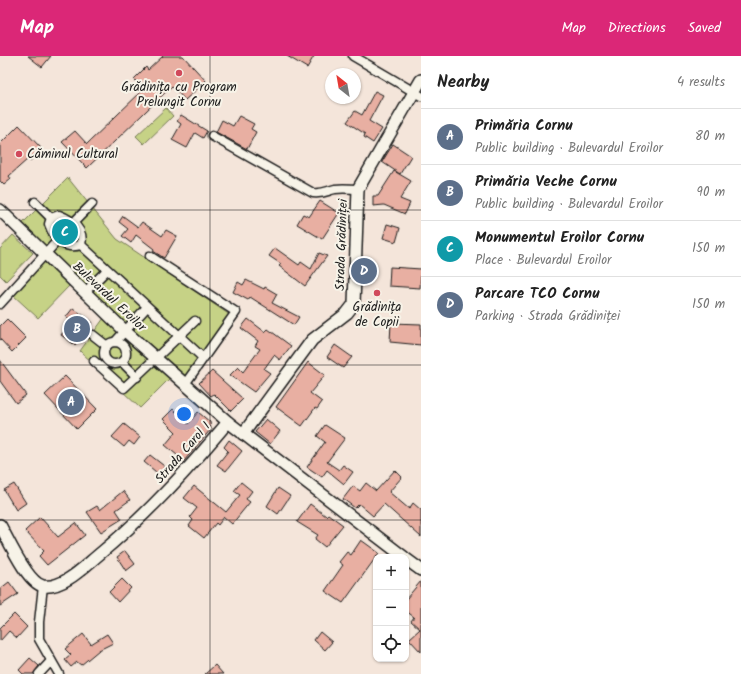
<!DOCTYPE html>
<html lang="en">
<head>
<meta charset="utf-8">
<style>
  body { margin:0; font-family:Kalam,sans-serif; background:#f6f6f6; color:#222 }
  .controls { position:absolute; right:12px; bottom:12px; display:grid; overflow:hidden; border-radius:8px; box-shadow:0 1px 3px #0004 }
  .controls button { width:36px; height:36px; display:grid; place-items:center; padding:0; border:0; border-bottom:1px solid #e0e0e0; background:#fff; color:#222; font:20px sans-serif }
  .compass { position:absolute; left:325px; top:12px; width:36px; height:36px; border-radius:50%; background:#fff; box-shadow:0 1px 3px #0004; rotate:329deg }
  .you { position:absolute; left:184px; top:358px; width:14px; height:14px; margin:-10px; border:3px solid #fff; border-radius:50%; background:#1a73e8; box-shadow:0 0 0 6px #1a73e833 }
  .badge { display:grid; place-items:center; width:26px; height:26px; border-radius:50%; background:#db2777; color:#fff; font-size:13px; font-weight:700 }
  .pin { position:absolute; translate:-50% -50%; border:2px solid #fff; box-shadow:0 1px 4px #0006 }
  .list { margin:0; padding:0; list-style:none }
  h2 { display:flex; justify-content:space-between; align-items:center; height:52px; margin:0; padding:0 16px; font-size:17px }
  h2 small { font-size:13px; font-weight:400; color:#767676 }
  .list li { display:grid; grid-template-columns:26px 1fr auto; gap:12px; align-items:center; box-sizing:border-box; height:56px; padding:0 16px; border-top:1px solid #e0e0e0 }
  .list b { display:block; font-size:15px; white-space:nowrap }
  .list p { margin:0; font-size:13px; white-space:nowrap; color:#767676 }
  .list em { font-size:13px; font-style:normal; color:#767676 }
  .icon { flex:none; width:22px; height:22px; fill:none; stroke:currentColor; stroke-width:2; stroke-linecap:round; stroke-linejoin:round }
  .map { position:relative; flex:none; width:421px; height:618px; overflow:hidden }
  header { display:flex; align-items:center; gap:24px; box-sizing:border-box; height:56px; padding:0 20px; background:#db2777; color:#fff }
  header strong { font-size:19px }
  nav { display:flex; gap:22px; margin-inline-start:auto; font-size:14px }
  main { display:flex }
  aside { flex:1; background:#fff }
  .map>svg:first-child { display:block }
  .green { fill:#c6d286; stroke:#717751 }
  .building { fill:#e8afa2; stroke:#1c1c1c }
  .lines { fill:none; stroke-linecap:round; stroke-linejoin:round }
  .street-casing { stroke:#1c1c1c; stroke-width:11 }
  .secondary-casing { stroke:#1c1c1c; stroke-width:14 }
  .street { stroke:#f7f3e8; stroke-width:8 }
  .secondary { stroke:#f7f3e8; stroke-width:11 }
  .grid { fill:none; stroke:#1c1c1c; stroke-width:1; stroke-opacity:0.55 }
  .poi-dot { fill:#d1495b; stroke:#f7f3e8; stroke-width:1.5 }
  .labels { text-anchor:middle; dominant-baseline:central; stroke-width:4; stroke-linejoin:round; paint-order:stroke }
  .poi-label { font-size:13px; fill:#1c1c1c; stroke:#f7f3e8 }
  .street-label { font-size:13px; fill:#1c1c1c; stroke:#f7f3e8 }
</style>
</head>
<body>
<header>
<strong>Map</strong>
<nav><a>Map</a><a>Directions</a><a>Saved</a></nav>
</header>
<main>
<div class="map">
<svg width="421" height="618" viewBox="0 0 421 618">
  <rect width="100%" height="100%" fill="#f4e5da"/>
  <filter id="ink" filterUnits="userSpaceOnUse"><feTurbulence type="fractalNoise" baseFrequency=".025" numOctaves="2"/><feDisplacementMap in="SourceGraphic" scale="8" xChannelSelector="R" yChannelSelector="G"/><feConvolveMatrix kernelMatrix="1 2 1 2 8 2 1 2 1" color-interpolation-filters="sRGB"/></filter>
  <g filter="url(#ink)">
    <g class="green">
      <polygon points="166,52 173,60 144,88 136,80"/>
      <polygon points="68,122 117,183 230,259 185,325 21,169"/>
      <polygon points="13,179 33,197 6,225 0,219 0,193"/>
      <polygon points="44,206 69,230 38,262 13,239"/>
      <polygon points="104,262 170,322 140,352 80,295"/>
    </g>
    <g class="building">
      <polygon points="28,0 51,0 42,11"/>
      <polygon points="163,0 183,0 206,25 185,44 172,30 87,112 62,86 75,75 87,88 144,33 134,23 146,11 148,14"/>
      <polygon points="287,0 314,0 307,12"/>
      <polygon points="375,35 383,39 369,65 382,73 373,87 364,81 365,78 347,66 355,55 362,59"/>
      <polygon points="181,59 207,75 203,82 195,77 187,92 172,84 181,68 177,65"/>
      <polygon points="239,60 254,68 251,73 256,76 247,93 216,76 222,64 233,70"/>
      <polygon points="19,69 42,93 30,105 28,103 9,120 11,123 4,129 0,125 0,88"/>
      <polygon points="393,88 411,100 400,118 382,106"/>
      <polygon points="394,115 411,125 400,143 410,147 405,158 384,149 373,150 373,140 378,140"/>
      <polygon points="320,145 339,157 322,183 297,168 303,158 309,161"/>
      <polygon points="123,160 138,171 142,166 162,180 166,174 177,180 164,202 153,195 154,193 136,179 131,187 122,180 128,173 119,166"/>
      <polygon points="387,168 400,172 396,186 383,182"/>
      <polygon points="275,192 299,209 301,206 311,213 319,197 327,200 305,230 279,210 281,208 269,200"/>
      <polygon points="390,211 421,213 420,232 389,230"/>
      <polygon points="246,224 264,233 265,231 277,238 272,247 299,261 294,269 250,241 248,244 233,236 238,226 243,229"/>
      <polygon points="73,252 92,266 75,289 61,279 71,265 66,261"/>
      <polygon points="7,263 26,282 12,296 0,283 0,270"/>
      <polygon points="248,263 265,276 268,273 291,290 280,304 274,299 264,313 270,317 254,336 230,319 238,311 243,316 260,293 255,290 258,285 241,272"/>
      <polygon points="391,267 421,268 421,289 390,286"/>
      <polygon points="335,289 352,301 343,312 327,301"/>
      <polygon points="0,304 26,339 16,347 0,325"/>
      <polygon points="308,306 325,319 310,337 322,346 317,353 315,352 302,370 276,351"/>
      <polygon points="212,315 243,343 231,355 214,338 211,340 199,327"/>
      <polygon points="65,320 97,353 77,373 45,339"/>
      <polygon points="173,353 188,368 198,356 210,366 211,373 184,405 165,389 176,376 163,363"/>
      <polygon points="266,363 280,375 270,388 255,376"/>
      <polygon points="124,368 140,381 134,389 129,385 124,391 112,381"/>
      <polygon points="325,369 345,382 327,406 339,414 343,409 353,416 344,428 327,414 322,421 307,411 325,386 317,380"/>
      <polygon points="229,384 242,395 226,415 217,409 228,395 224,391"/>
      <polygon points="150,399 168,413 162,421 144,406"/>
      <polygon points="395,414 402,421 389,436 409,453 413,447 421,454 421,481 384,448 373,460 359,448 355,452 343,443 353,430 360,435 366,427 376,435"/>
      <polygon points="241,426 252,435 246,443 250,446 232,468 224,461 218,469 216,467 204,482 189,470 193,464 190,461 197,452 184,442 194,430 226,456 240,439 234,435"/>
      <polygon points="14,428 26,447 16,454 4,434"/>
      <polygon points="278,432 290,440 278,458 267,450"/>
      <polygon points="123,435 130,444 116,454 122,463 101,476 87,456 97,450 100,454"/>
      <polygon points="310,448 326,460 328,458 343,469 325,491 315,483 318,479 297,466"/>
      <polygon points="40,461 58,481 76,467 85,479 47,509 39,500 44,495 25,475"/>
      <polygon points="361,484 379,497 343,547 325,535 343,509 339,506 347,496 351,499"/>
      <polygon points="125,495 135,508 126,515 117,501"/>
      <polygon points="122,523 131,532 118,546 109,536"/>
      <polygon points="421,525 421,596 409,583 420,573 411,565 414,561 406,555 406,543"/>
      <polygon points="9,526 18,538 0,550 0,533"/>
      <polygon points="14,558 27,571 17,582 9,575 0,585 0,572"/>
      <polygon points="320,576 332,586 325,594 314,584"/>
      <polygon points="83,578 91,588 107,578 113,587 99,594 81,609 77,606 71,611 65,604 71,599 65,593"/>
      <polygon points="30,602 39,610 33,618 23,618 19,614"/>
      <polygon points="215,609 223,618 205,618"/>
    </g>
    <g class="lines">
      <defs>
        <g id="street">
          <polyline points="353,0 421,40"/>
          <path d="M212 80 313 137C325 138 326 135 335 133 343 132 351 133 358 133"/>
          <polyline points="35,146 51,162"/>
          <path d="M59 159C72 164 85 174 81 189 65 194 54 183 49 168L51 162Z"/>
          <polyline points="73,167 92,148"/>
          <polyline points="81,189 201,300"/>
          <polyline points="150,200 236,256 185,328"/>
          <polyline points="84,237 107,214"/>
          <polyline points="0,248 58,184"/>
          <polyline points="93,279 107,290"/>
          <polyline points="115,286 147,251"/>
          <circle cx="115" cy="297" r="11"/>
          <polyline points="94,305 124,332 195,265"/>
          <polyline points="122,306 137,321"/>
          <polyline points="43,530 39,566 39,583 59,618"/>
          <polyline points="39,618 51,605"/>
        </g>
        <g id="secondary">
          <polyline points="0,154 125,275 228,366 404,501"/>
          <polyline points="243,378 312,284 347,257 354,248 358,133 421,24"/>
          <path d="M0 469C8 483 27 527 43 530 62 533 83 512 96 501 147 459 185 417 228 366"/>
          <polyline points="406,503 421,514"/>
        </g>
      </defs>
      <use href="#street" class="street-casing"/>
      <use href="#secondary" class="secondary-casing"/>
      <use href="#street" class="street"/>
      <use href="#secondary" class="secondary"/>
    </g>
  </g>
  <path class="grid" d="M210 0V618M0 154H421M0 309H421M0 464H421"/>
  <g class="poi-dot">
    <circle cx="179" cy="17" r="4"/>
    <circle cx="19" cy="98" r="4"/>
    <circle cx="377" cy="237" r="4"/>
  </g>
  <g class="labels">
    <g class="poi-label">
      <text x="179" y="31">Grădinița cu Program<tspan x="179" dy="15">Prelungit Cornu</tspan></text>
      <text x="27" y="98" text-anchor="start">Căminul Cultural</text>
      <text x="377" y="251">Grădinița<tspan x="377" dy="15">de Copii</tspan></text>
    </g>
    <g class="street-label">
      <text transform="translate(342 189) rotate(-88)">Strada Grădiniței</text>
      <text transform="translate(109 241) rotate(43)">Bulevardul Eroilor</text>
      <text transform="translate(183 397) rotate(-49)">Strada Carol I</text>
    </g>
  </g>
</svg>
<div class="controls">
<button>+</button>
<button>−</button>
<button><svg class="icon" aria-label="locate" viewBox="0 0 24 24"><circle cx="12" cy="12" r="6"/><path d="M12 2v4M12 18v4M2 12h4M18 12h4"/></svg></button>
</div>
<svg class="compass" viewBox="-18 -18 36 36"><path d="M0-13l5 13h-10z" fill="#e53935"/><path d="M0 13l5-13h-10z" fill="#767676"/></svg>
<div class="you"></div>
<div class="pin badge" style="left:71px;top:346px;background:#5c6f8a">A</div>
<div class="pin badge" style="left:77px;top:273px;background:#5c6f8a">B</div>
<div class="pin badge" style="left:65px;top:176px;background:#0f9aa8">C</div>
<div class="pin badge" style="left:364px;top:215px;background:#5c6f8a">D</div>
</div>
<aside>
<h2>Nearby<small>4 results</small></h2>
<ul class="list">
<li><span class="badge" style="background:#5c6f8a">A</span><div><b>Primăria Cornu</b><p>Public building · Bulevardul Eroilor</p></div><em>80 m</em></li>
<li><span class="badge" style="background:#5c6f8a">B</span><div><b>Primăria Veche Cornu</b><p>Public building · Bulevardul Eroilor</p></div><em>90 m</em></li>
<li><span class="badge" style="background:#0f9aa8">C</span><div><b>Monumentul Eroilor Cornu</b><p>Place · Bulevardul Eroilor</p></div><em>150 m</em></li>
<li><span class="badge" style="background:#5c6f8a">D</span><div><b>Parcare TCO Cornu</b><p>Parking · Strada Grădiniței</p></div><em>150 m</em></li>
</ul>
</aside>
</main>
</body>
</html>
